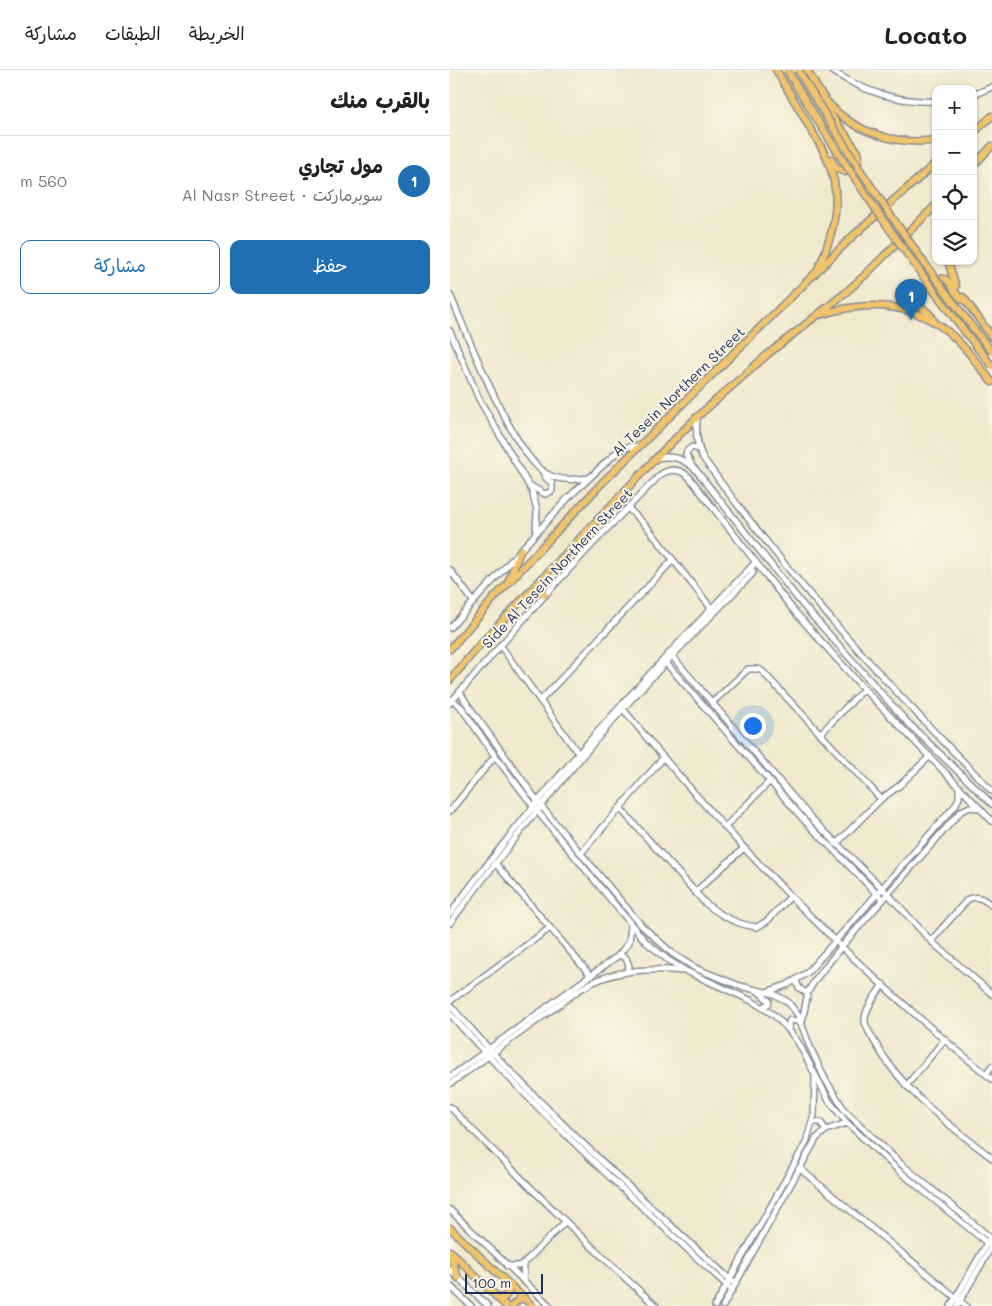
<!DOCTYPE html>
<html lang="ar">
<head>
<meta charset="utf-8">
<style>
  body { margin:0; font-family:Mali,"Playpen Sans Arabic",sans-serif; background:#f6f6f6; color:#222; direction:rtl }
  .controls { position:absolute; right:15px; top:15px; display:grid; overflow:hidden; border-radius:10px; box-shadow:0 1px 4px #0004 }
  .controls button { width:45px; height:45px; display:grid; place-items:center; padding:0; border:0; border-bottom:1px solid #e0e0e0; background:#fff; color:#222; font:25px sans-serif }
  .scale { position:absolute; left:15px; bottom:12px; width:78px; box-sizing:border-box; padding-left:5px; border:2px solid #1b2f5e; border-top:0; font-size:14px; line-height:18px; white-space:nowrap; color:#1b2f5e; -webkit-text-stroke:4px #fcf5e5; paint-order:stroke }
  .you { position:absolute; left:302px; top:655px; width:18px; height:18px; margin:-12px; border:4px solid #fff; border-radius:50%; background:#1a73e8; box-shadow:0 0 0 8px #1a73e833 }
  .badge { display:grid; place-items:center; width:32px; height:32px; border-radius:50%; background:#1f6fb2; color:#fff; font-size:16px; font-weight:700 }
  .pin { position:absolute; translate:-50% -41px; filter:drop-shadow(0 1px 2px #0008) }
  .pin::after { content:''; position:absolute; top:26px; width:18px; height:15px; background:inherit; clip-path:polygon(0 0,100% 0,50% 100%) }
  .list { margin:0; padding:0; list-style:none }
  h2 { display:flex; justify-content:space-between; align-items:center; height:65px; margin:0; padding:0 20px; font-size:21px }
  h2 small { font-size:16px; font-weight:400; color:#767676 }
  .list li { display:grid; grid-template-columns:32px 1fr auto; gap:15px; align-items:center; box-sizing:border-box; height:90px; padding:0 20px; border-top:1px solid #e0e0e0 }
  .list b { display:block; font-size:19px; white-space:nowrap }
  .list p { margin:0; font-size:16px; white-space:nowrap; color:#767676 }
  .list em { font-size:16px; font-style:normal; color:#767676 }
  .actions { display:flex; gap:10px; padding:15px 20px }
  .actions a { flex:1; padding:11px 0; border:1px solid #1f6fb2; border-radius:10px; text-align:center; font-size:18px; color:#1f6fb2 }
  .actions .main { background:#1f6fb2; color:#fff }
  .icon { flex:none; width:28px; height:28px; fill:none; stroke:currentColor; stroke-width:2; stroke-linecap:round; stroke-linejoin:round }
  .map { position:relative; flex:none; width:542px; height:1236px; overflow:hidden; direction:ltr }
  header { display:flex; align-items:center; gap:30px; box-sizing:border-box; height:70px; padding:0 25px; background:#fff; border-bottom:1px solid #e0e0e0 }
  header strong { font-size:24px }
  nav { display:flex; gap:28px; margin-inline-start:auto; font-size:18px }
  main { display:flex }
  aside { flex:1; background:#fff }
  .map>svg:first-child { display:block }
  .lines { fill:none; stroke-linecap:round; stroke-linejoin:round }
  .minor-casing { stroke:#868c96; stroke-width:8 }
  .major-casing { stroke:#868c96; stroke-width:9 }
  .minor { stroke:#fff; stroke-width:5 }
  .major { stroke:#f1c36a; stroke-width:6 }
  .major-bridge-casing { stroke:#868c96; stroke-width:9; stroke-linecap:butt }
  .major-bridge { stroke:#f1c36a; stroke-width:6 }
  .labels { text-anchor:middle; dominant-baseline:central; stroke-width:4; stroke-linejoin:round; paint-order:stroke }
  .street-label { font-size:14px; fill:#1b2f5e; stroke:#fcf5e5 }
</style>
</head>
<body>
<header>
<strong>Locato</strong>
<nav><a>الخريطة</a><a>الطبقات</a><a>مشاركة</a></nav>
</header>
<main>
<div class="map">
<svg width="542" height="1236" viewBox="0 0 542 1236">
  <rect width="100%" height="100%" fill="#fcf5e5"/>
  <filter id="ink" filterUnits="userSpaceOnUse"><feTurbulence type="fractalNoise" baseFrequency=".02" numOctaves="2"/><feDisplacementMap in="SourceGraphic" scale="10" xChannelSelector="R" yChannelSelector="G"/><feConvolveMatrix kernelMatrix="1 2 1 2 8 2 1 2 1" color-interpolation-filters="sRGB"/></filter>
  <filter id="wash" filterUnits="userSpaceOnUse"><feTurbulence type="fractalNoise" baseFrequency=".0096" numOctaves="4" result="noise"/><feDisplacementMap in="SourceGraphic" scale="20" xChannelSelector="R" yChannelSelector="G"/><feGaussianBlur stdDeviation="1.12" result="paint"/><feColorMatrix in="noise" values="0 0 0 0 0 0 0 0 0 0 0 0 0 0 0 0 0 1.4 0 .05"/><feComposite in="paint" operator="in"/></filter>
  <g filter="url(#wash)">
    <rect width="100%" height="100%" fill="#f0e9cd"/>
  </g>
  <g filter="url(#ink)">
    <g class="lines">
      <defs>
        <g id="minor">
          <path d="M381 0C411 21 449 33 486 31"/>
          <polyline points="523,25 542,17"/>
          <path d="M0 225C17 263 63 386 97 404 110 411 124 410 138 408"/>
          <polyline points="0,261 29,329 82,421 87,440 86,462"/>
          <path d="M247 347C246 361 246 375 253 388 339 508 438 616 542 721"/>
          <path d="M206 388C223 385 233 388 246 400L352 534 456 651 542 734"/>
          <polyline points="241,393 236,385 237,381 242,377 248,379"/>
          <polyline points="79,415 95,424 102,421 102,413 96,408 92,400"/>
          <polyline points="178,438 198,458 261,538"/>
          <polyline points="0,500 23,531"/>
          <polyline points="0,558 118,428 167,382 177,377 189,376"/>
          <polyline points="50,575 128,683"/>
          <polyline points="222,586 360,747 438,824 481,871 542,924"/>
          <polyline points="216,593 355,751 433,830"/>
          <polyline points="10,621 15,631 91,736 192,856 223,884 245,898 290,916 324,924 338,932 348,945 360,977 375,1009 395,1041 450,1093 542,1169"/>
          <polyline points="2,630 11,637 45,686 87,741 196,872 218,890 236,901 302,931 324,945 337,958 348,972 379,1031 397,1053 448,1100 542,1177"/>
          <polyline points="91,630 223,490"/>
          <path d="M0 633 95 525 153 463 210 405C220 398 230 399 239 407L344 541 414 619 542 751"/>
          <polyline points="262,633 298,599 308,599 312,601 431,729"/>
          <path d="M173 639C283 774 406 900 542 1009"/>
          <polyline points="370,664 414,619"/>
          <path d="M170 738 255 833C270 845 287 855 307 857L317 851 341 826"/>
          <polyline points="0,741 45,686"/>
          <polyline points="275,757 320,711"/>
          <polyline points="386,774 431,729 449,716 480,686"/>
          <polyline points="131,783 213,688"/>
          <polyline points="45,793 141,906"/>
          <polyline points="245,822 294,778"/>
          <path d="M0 844C91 719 196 606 303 495"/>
          <path d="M0 853C52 783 107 715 164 649 208 598 256 552 303 503L301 497"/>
          <path d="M481 871 518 829C528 825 534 829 542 836"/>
          <polyline points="169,885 176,888 179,896 177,901"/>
          <polyline points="346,911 349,918 355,922 358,922"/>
          <path d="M433 914C427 924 416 937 415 948 414 956 420 963 423 969 451 1021 497 1053 542 1088"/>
          <polyline points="308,921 319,931 318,934 313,937"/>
          <polyline points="316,922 337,915 357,903 505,736 509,728 509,719"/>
          <polyline points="0,931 100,858"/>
          <path d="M0 935C87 1036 187 1124 285 1214"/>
          <path d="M0 944C87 1042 185 1131 282 1220"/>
          <polyline points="339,959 339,953 340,950 352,952 358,922 365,910 392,876 511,741 520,737 529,738"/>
          <polyline points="536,1004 542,996"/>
          <polyline points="0,1007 169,885 179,872 181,855"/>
          <path d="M0 1014 129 920C161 899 197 898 234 901"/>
          <polyline points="456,1016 495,969"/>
          <path d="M0 1037C67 1105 135 1172 206 1236"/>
          <polyline points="363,1052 370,1052 376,1060"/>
          <polyline points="349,1098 516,1236"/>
          <polyline points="0,1140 100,1236"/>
          <polyline points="57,1196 69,1196 74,1193 115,1152"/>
          <polyline points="0,1200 38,1236"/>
          <polyline points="73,1211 74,1193"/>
          <polyline points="0,1216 21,1236"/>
          <polyline points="265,1236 356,1073 364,1045 365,1006"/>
          <polyline points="273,1236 366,1069 376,1060 397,1053"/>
          <polyline points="501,1236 539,1170"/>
          <polyline points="507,1236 542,1176"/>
        </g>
        <g id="major">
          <path d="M326 0C338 20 350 40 361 60 368 71 375 82 379 94 393 130 383 166 368 199"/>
          <path d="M357 0C364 12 370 25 380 35 406 63 449 76 486 70"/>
          <polyline points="370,26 373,34 408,82 409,89 407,95 395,102 386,98 381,89"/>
          <polyline points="523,63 542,46"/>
          <polyline points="523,96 542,76"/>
          <polyline points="498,191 506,217"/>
          <polyline points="513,227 542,267"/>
          <path d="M369 245C418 230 466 231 505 268 519 281 530 298 542 312"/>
          <path d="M484 251C481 241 470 240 468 230 469 223 474 220 480 215 502 196 499 224 515 231"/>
          <polyline points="59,510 71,479"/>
          <polyline points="85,517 95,525"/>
          <polyline points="0,579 45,527 152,413 403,166 486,93"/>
          <polyline points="0,610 33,571 206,388 247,347 318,284 394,224 414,206 486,135"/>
          <polyline points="0,1158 82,1236"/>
          <polyline points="0,1181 56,1236"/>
          <polyline points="0,1185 8,1208"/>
          <polyline points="47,1228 55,1227 59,1221 60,1216"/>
          <polyline points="62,1236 68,1230 74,1228"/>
        </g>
      </defs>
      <use href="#minor" class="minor-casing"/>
      <use href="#major" class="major-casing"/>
      <use href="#minor" class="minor"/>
      <use href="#major" class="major"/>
      <defs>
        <g id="major-bridge">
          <path d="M337 0C398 104 467 202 542 296"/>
          <path d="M348 0C406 98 471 193 542 282"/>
        </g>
      </defs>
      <use href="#major-bridge" class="major-bridge-casing"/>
      <use href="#major-bridge" class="major-bridge"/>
    </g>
  </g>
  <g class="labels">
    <g class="street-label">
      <text transform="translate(228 321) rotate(-44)">Al Tesein Northern Street</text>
      <text transform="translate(107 498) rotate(-47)">Side Al Tesein Northern Street</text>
    </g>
  </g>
</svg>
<div class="controls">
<button>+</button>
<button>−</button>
<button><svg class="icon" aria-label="locate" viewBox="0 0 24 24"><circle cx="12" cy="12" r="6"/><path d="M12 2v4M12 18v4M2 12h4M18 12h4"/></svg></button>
<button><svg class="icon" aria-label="layers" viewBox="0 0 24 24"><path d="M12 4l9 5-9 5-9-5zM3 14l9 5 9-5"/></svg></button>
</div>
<div class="scale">100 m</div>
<div class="you"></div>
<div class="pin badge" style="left:461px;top:250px">1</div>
</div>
<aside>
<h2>بالقرب منك<small></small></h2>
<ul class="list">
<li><span class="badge">1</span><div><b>مول تجاري</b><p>سوبرماركت · Al Nasr Street</p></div><em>560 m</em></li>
</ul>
<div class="actions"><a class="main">حفظ</a><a>مشاركة</a></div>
</aside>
</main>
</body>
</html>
